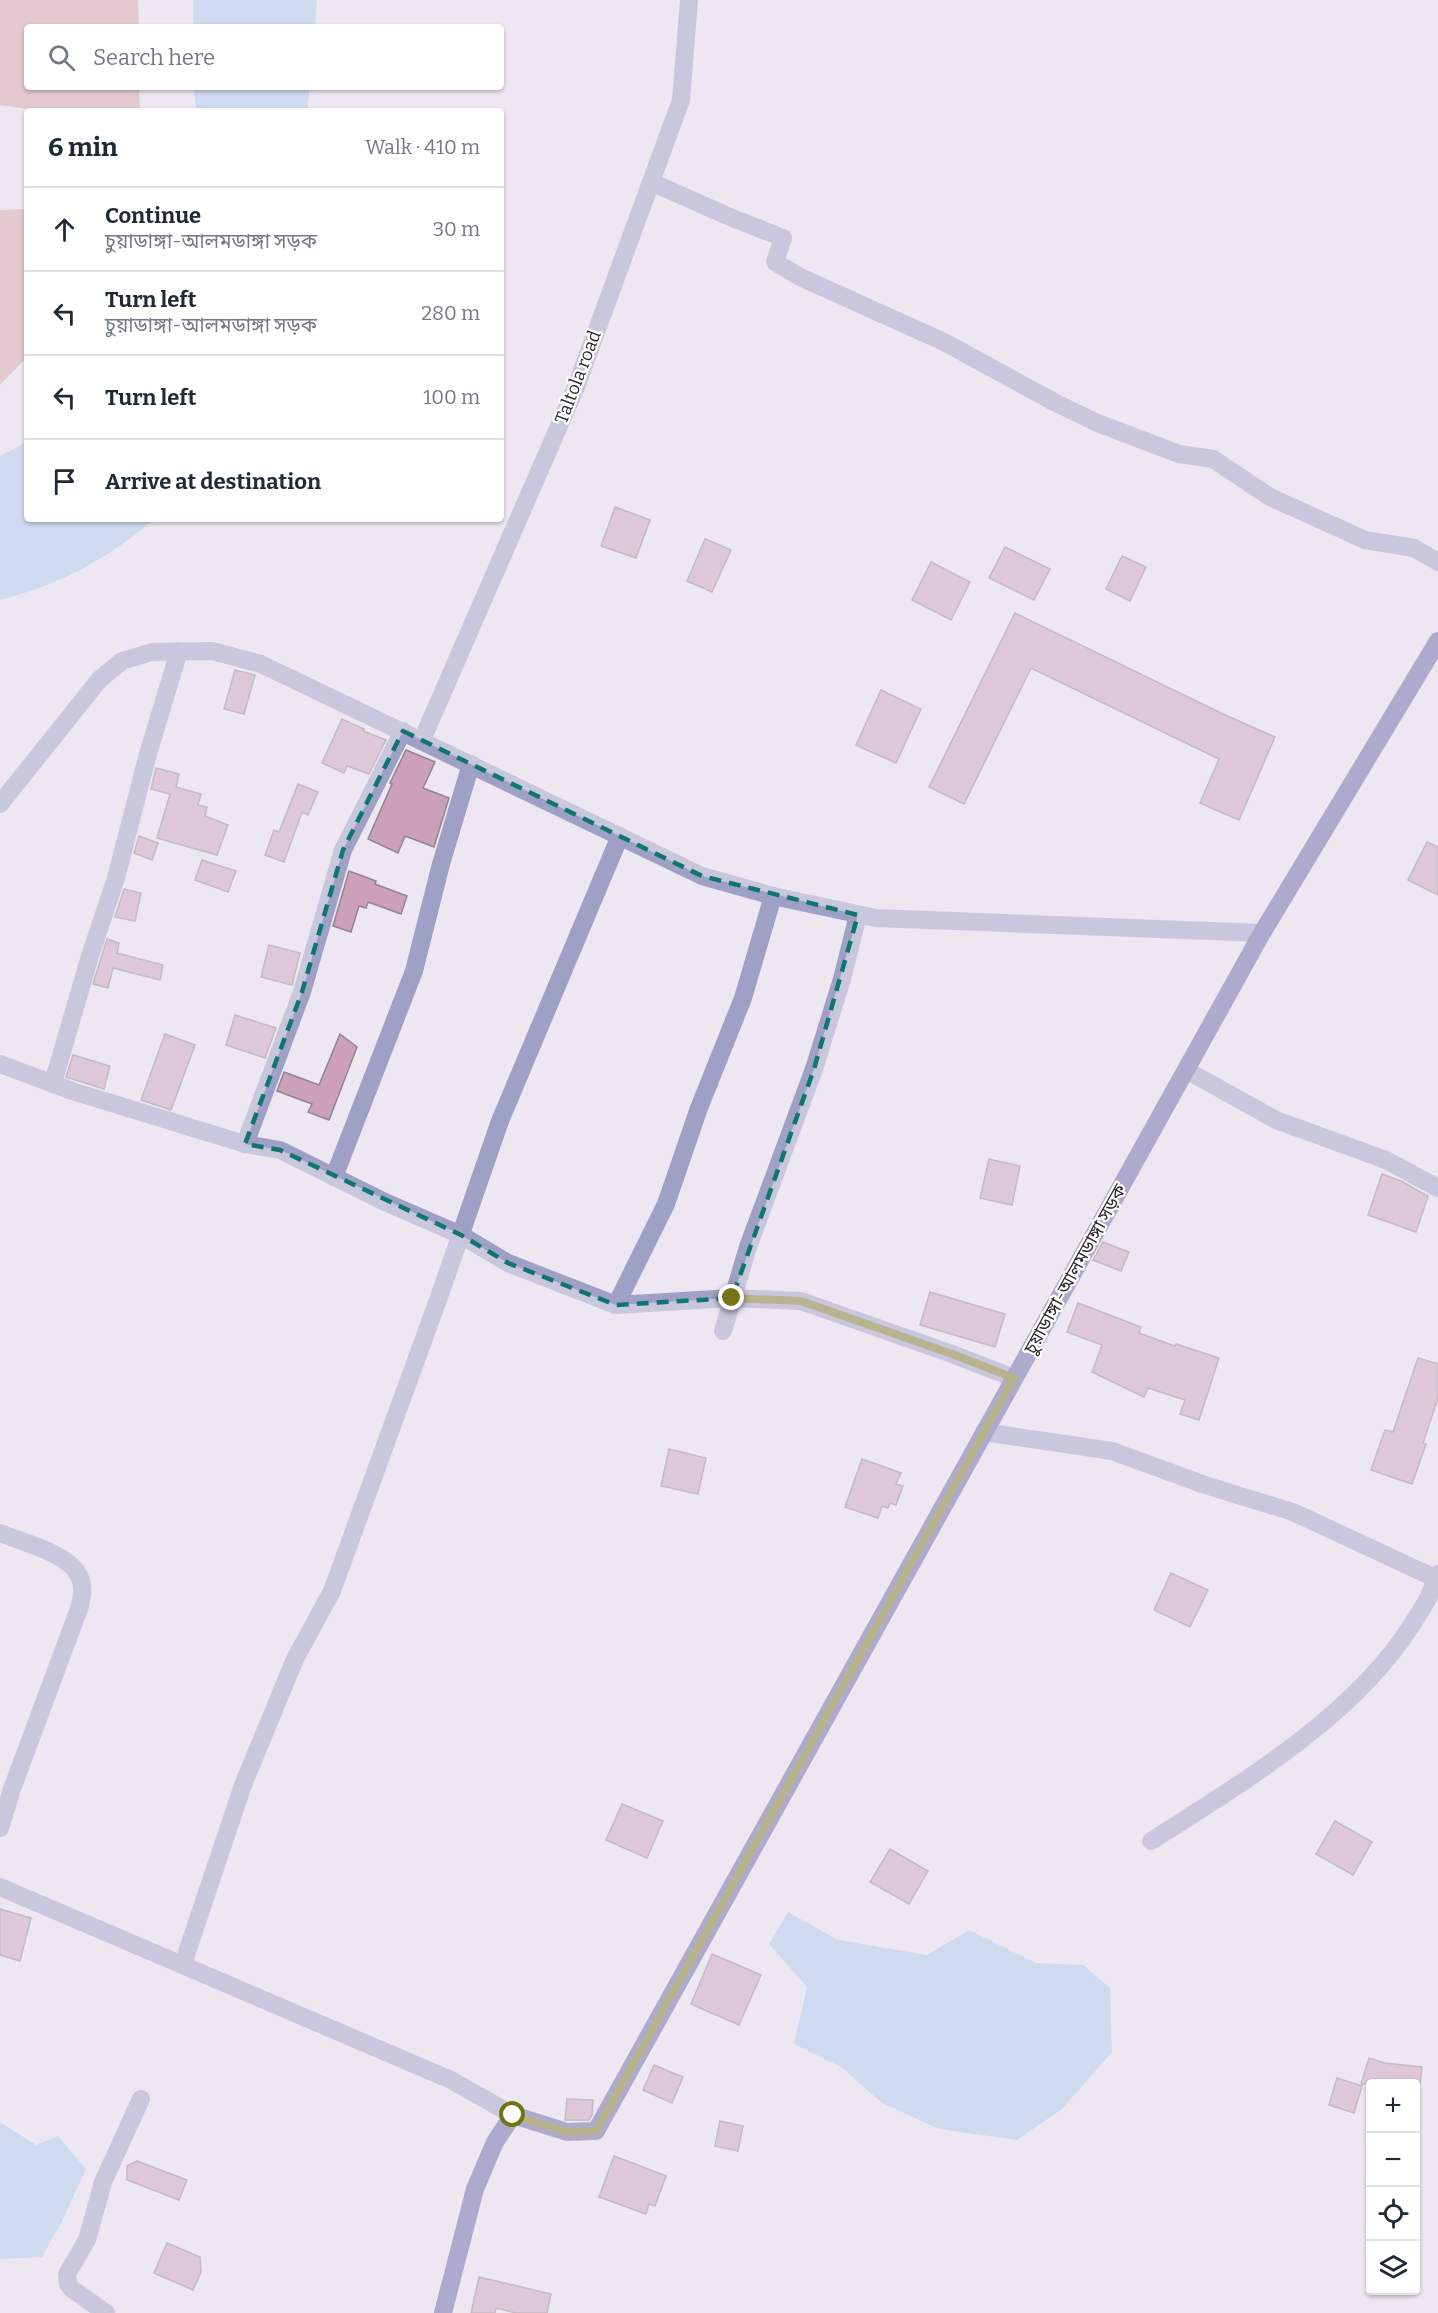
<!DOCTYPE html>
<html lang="en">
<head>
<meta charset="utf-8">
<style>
  body { margin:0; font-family:Bitter,"Noto Sans Bengali",serif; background:#f6f6f7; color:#1f2937 }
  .controls { position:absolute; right:18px; bottom:18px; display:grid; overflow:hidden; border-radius:6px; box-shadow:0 2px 4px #0004 }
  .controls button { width:54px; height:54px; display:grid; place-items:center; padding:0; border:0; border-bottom:2px solid #e0e1e3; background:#fff; color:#1f2937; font:30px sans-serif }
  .stop { position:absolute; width:18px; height:18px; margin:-14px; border:4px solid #767317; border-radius:50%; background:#fff }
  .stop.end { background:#767317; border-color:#fff; box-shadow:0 2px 6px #0008 }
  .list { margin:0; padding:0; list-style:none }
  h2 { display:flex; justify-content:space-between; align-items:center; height:78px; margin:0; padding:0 24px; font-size:26px }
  h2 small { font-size:20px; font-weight:400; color:#747a83 }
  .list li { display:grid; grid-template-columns:39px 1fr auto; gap:18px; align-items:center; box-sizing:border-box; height:84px; padding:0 24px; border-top:2px solid #e0e1e3 }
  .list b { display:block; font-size:22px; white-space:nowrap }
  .list p { margin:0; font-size:20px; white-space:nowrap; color:#747a83 }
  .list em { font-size:20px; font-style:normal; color:#747a83 }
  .icon { flex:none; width:33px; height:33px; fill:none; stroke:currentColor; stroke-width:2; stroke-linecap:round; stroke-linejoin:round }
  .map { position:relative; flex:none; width:1438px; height:2313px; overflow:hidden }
  .search { position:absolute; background:#fff; box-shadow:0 2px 4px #0004; left:24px; top:24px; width:480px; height:66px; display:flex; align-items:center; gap:15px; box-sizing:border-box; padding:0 21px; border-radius:6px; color:#747a83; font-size:22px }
  .panel { position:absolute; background:#fff; box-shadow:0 2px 4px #0004; left:24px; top:108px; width:480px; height:414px; border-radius:6px }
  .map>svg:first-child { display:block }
  .forest { fill:#d9a4a7 }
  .water { fill:#abcbf1 }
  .building { fill:#cda0b9; stroke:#90868b; stroke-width:1.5 }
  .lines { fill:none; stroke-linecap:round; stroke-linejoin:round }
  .minor { stroke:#9ea0c6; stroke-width:18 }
  .major { stroke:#6261a4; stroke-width:18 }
  .route { stroke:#767317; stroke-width:8 }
  .marked { fill:none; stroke:#0f766e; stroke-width:4.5; stroke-dasharray:12 8; stroke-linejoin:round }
  .labels { text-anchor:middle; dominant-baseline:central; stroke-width:4.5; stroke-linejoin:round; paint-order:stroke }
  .street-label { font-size:18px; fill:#2c292d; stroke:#fff }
</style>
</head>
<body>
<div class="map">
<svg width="1438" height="2313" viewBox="0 0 1438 2313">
  <rect width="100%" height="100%" fill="#ede7f1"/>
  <g class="forest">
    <polygon points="0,0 138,0 139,27 27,27 27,87 139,87 140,111 41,111 0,105"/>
    <polygon points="27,209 27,357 0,385 0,210"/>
  </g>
  <g class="water">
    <polygon points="193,0 317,0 315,27 193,27"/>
    <polygon points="194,87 310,87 307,111 196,111"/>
    <path d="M27 442V519H154C110 558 57 586 0 600V456Z"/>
    <polygon points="788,1912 838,1940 927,1955 969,1930 1036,1963 1083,1965 1110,1988 1112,2052 1062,2109 1017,2140 939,2129 882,2103 841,2067 794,2044 807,1987 769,1944"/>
    <polygon points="0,2122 36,2145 58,2136 86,2169 62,2221 42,2257 0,2259"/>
  </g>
  <g class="building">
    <polygon points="615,507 650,520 636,558 601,546"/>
    <polygon points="705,539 731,550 712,592 687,581"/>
    <polygon points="1005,547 1050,569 1034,600 989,578"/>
    <polygon points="1122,556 1146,567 1130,601 1106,589"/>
    <polygon points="931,562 970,582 951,620 912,600"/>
    <polygon points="1015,613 1225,715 1275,737 1239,820 1200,803 1219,759 1031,668 964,804 929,787"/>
    <polygon points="235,670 255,675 244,714 224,709"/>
    <polygon points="881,690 921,709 896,763 856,745"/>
    <polygon points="342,719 364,729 363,731 386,740 369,774 347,766 344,773 322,763"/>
    <polygon points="406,750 435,762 423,788 449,798 434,847 405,836 398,853 368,839 392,784 390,783"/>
    <polygon points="156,768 179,774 176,787 201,794 198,805 207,807 205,816 228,825 217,855 157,838 170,794 151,789"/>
    <polygon points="298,784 318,792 308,815 302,812 284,862 265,855 274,830 279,832"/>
    <polygon points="139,836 158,843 152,860 134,853"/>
    <polygon points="1427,842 1438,847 1438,895 1408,880"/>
    <polygon points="202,860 236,871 228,892 195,880"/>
    <polygon points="349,871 376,881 375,884 407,896 401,914 368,902 366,908 359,906 351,932 333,926"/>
    <polygon points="124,889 141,893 135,921 115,917"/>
    <polygon points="107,939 119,943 117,953 163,965 160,980 113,968 108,988 93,984"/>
    <polygon points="269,945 300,953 292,985 261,977"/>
    <polygon points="235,1015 276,1028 265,1058 226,1045"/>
    <polygon points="165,1034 195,1045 171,1110 141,1100"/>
    <polygon points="340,1034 357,1047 329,1120 308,1112 312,1104 277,1091 284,1072 319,1085"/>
    <polygon points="73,1055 110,1066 104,1089 66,1077"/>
    <polygon points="989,1159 1020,1166 1012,1205 980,1198"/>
    <polygon points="1382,1174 1401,1181 1428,1196 1416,1232 1368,1215"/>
    <polygon points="1103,1242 1129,1252 1121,1271 1093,1260"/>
    <polygon points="930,1292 1005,1314 995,1347 920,1325"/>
    <polygon points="1078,1303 1141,1327 1139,1333 1175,1346 1176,1344 1219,1358 1199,1420 1180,1414 1185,1400 1148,1388 1144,1397 1092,1372 1102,1345 1067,1332"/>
    <polygon points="1418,1358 1438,1364 1438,1398 1423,1443 1426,1444 1412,1484 1371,1470 1385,1430 1393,1432"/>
    <polygon points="669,1449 706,1458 698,1494 661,1486"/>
    <polygon points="862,1459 901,1473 896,1484 903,1486 896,1505 890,1503 888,1508 882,1506 878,1518 845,1507"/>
    <polygon points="1171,1573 1208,1590 1190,1627 1154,1610"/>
    <polygon points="622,1804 663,1821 647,1858 606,1840"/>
    <polygon points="1335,1821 1372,1842 1353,1875 1316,1854"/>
    <polygon points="890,1849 928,1871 909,1904 870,1882"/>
    <polygon points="0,1909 31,1918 20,1961 0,1955"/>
    <polygon points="712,1954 761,1975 739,2025 691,2004"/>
    <polygon points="1369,2058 1384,2063 1422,2067 1420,2084 1361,2084"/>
    <polygon points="654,2065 683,2077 672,2103 643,2090"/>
    <polygon points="1337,2078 1362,2086 1354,2113 1329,2105"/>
    <polygon points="567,2099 593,2100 592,2115 589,2120 565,2120"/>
    <polygon points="720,2121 743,2126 738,2151 715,2146"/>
    <polygon points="614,2156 666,2176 655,2206 649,2204 646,2214 599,2197"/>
    <polygon points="137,2161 187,2180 179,2200 127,2180 127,2166"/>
    <polygon points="167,2243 200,2257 201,2272 193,2290 154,2273"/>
    <polygon points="479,2277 551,2294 547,2313 516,2313 496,2308 495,2313 471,2313"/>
  </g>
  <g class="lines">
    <g class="minor">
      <polyline points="651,182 730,217 783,238 775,262 800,277 944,342 1054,402 1095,422 1179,454 1213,459 1270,497 1365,540 1414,548 1438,562"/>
      <polyline points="422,740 576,387 681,100 689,0"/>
      <polyline points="0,804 99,680 122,661 152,652 212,651 261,664 702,876 773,896 876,918 1262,933"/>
      <polyline points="0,1064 72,1091 245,1144 280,1150 385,1202 461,1235 508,1263 616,1305 732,1298 801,1301 952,1354 1014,1378"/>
      <polyline points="1186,1070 1276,1120 1386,1160 1438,1188"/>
      <polyline points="53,1083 90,956 116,878 148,754 179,651"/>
      <polyline points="245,1144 302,992 343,850 403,731"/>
      <polyline points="334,1177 414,971 441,864 471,764"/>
      <polyline points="616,1305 666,1204 699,1108 743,998 773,896"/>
      <polyline points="723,1331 748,1247 814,1069 842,979 858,915"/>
      <polyline points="984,1432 1112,1451 1205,1485 1293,1512 1435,1578 1438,1574"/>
      <path d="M0 1533C22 1542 72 1554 80 1578 84 1587 82 1597 80 1606L12 1789 0 1828"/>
      <path d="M1151 1841C1242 1783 1355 1716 1413 1623 1422 1608 1432 1596 1435 1578"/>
      <polyline points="0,1887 451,2080 513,2115"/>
      <polyline points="183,1964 243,1785 295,1659 332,1591 438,1300 500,1121 620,836"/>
      <polyline points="106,2313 72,2289 68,2284 67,2274 87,2240 103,2182 141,2099"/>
    </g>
    <polyline class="major" points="443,2313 475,2189 495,2142 513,2115 567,2132 596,2131 1262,933 1438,641"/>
  </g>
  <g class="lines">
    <polyline class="route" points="513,2115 567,2132 596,2131 1014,1378 952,1354 801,1301 732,1298"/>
  </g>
  <path d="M0 0H1438V2313H0ZM403 731 702 876 858 915 814 1069 732 1298 616 1305 508 1263 461 1235 280 1150 245 1144 302 992 343 850Z" fill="#ede7f1" fill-opacity=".55" fill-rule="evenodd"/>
  <path class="marked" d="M403 731 702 876 858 915 814 1069 732 1298 616 1305 508 1263 461 1235 280 1150 245 1144 302 992 343 850Z"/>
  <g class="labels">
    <g class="street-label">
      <text transform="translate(578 377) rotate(-69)">Taltola road</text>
      <text transform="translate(1075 1269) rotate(-61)">চুয়াডাঙ্গা-আলমডাঙ্গা সড়ক</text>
    </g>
  </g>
</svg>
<div class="controls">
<button>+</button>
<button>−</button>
<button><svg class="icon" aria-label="locate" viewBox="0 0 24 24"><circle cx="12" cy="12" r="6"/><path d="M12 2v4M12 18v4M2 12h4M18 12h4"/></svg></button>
<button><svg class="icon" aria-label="layers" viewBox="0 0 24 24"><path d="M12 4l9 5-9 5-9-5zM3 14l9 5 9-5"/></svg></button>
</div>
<div class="stop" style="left:513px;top:2115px"></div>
<div class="stop end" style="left:732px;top:1298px"></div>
<div class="search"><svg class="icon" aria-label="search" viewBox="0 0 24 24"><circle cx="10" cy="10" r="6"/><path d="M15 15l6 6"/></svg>Search here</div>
<section class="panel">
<h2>6 min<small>Walk · 410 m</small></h2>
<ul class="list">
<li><svg class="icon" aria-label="ahead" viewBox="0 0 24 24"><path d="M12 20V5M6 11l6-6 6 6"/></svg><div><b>Continue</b><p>চুয়াডাঙ্গা-আলমডাঙ্গা সড়ক</p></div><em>30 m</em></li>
<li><svg class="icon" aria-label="left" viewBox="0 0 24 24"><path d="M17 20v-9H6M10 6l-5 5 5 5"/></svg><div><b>Turn left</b><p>চুয়াডাঙ্গা-আলমডাঙ্গা সড়ক</p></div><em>280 m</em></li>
<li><svg class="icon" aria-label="left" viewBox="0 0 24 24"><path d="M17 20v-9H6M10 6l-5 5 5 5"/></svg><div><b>Turn left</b></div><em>100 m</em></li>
<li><svg class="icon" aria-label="arrive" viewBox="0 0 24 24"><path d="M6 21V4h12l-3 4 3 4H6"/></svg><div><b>Arrive at destination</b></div></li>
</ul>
</section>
</div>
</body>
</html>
